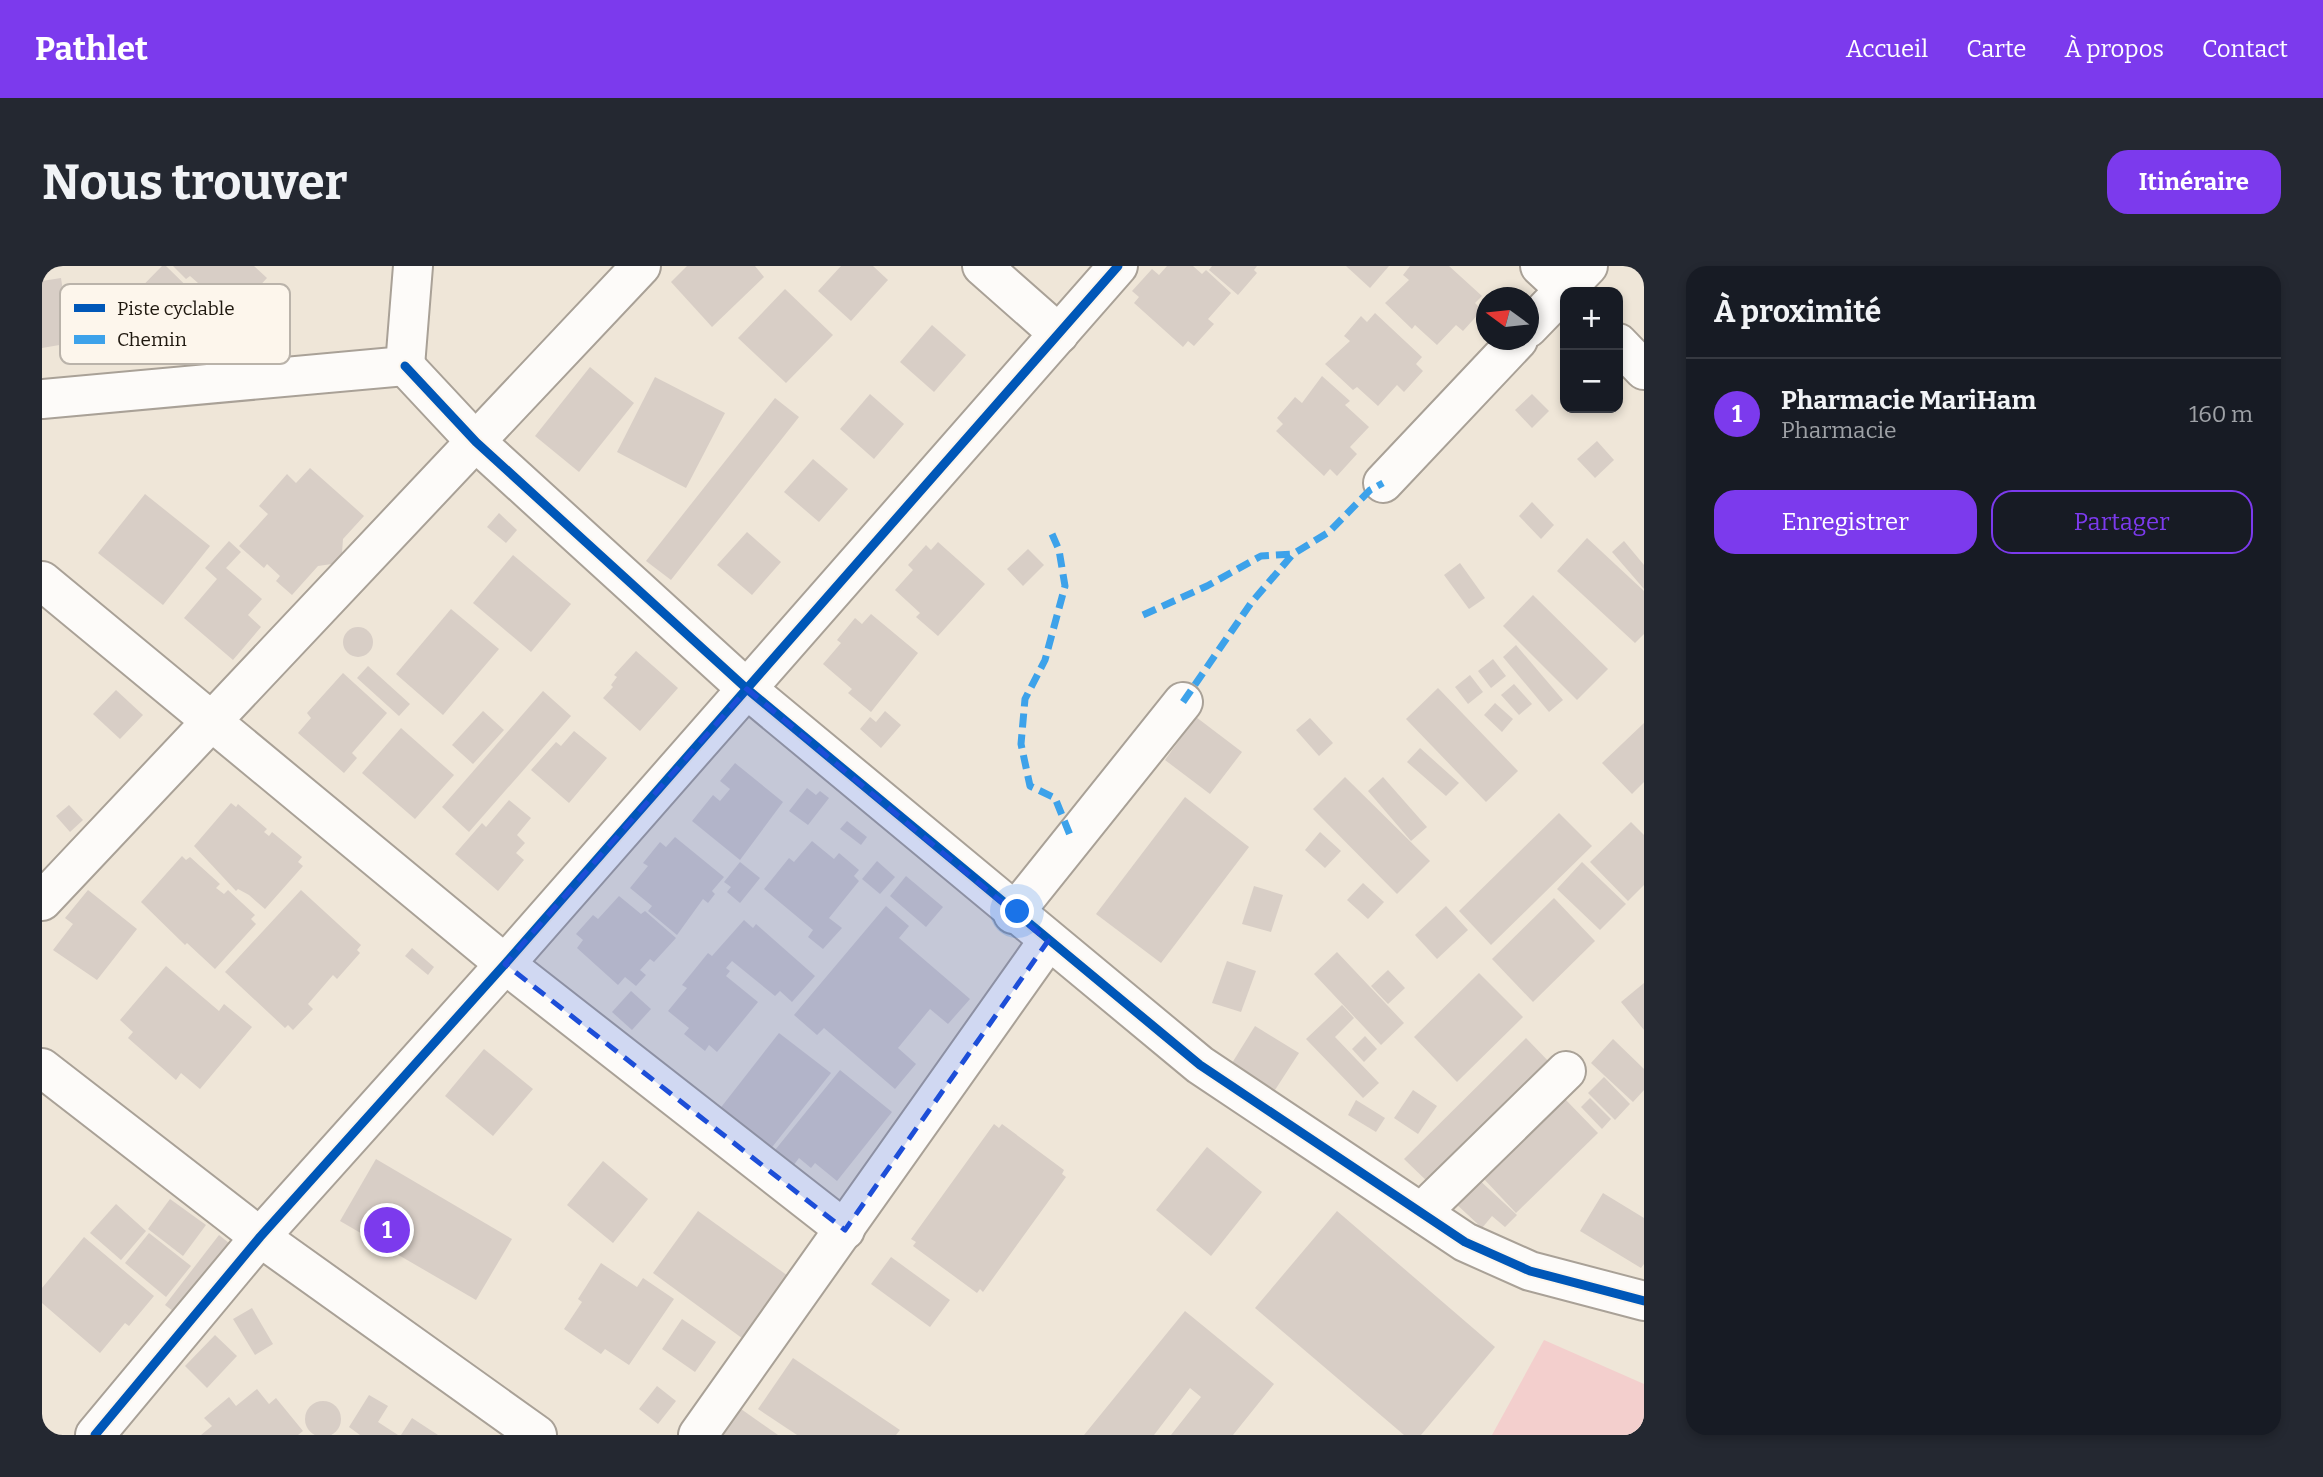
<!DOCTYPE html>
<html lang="fr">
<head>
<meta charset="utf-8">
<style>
  body { margin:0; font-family:Bitter,serif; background:#242831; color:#f1f3f6 }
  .controls { position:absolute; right:21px; top:21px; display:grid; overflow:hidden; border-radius:14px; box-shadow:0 4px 10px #0003 }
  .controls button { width:63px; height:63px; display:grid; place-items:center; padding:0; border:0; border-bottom:2px solid #363941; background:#171b24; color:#f1f3f6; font:35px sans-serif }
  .compass { position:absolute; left:1434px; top:21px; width:63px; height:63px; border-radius:50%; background:#171b24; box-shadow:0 4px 10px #0003; rotate:285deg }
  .you { position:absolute; left:976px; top:646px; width:24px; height:24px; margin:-18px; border:5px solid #fff; border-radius:50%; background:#1a73e8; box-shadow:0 0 0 10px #1a73e833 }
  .badge { display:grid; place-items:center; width:46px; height:46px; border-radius:50%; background:#7c3aed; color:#fff; font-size:23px; font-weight:700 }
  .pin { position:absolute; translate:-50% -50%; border:4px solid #fff; box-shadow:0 2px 7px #0006 }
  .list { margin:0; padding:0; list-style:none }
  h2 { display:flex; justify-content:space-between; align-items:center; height:91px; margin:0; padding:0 28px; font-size:30px }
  h2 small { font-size:23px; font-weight:400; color:#9ea1a6 }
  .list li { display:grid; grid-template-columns:46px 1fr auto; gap:21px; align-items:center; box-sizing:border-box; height:112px; padding:0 28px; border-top:2px solid #363941 }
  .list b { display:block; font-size:26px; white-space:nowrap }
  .list p { margin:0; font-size:23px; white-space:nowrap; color:#9ea1a6 }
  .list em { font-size:23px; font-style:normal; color:#9ea1a6 }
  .actions { display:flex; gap:14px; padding:21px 28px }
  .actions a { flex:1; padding:16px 0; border:2px solid #7c3aed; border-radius:21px; text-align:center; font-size:24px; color:#7c3aed }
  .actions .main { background:#7c3aed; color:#fff }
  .map { position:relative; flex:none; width:1602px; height:1169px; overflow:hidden; border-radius:21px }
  header { display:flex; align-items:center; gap:42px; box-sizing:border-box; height:98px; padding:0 35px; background:#7c3aed; color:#fff }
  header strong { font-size:33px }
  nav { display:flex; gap:38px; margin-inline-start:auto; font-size:24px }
  .intro { display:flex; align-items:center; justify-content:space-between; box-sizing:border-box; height:168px; padding:0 42px }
  h1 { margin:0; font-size:49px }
  .button { padding:18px 32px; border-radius:21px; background:#7c3aed; color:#fff; font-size:24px; font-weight:700 }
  main { display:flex; gap:42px; padding:0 42px }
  aside { flex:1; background:#171b24; border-radius:21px; box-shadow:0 4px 10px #0003 }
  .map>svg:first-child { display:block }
  .green { fill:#f3cfcd }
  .building { fill:#d8cec6 }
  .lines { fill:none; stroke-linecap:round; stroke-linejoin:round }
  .minor-casing { stroke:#a9a197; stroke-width:42 }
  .minor { stroke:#fdfbf9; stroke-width:38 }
  .quiet { stroke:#3da2ea; stroke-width:7; stroke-dasharray:14 7; stroke-linecap:butt }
  .cycleway-casing { stroke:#fdf6ec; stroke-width:13 }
  .cycleway { stroke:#0057b8; stroke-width:9 }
  .marked { fill:#1d4ed8; fill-opacity:0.2; stroke:#1d4ed8; stroke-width:5; stroke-dasharray:14 9; stroke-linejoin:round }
  .key { fill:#fdf6ec; stroke:#bab3aa; stroke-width:2 }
  .key-label { font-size:19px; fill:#1f180f }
</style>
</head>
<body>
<header>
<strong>Pathlet</strong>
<nav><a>Accueil</a><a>Carte</a><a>À propos</a><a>Contact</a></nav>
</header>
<div class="intro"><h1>Nous trouver</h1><a class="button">Itinéraire</a></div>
<main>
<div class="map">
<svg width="1602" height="1169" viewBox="0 0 1602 1169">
  <rect width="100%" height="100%" fill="#efe6d8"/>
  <polygon class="green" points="1502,1074 1602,1118 1602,1169 1450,1169"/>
  <g class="building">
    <polygon points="120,0 124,0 175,50 148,78 125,83 120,88 95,63 91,67 72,49"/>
    <polygon points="131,0 212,0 225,12 198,41 188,30 175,45 151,22 156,17 148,10 144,13"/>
    <polygon points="645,0 713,0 722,11 670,61 629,16"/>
    <polygon points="799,0 831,0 846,14 809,55 776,25"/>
    <polygon points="1125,0 1151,0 1160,8 1164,4 1189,27 1166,53 1172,58 1152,80 1146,75 1141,81 1092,37 1097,31 1090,25 1110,3 1117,9"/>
    <polygon points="1170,0 1215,0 1212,4 1215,7 1196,29 1167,4"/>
    <polygon points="1304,0 1347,0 1328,22"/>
    <polygon points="1368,0 1407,0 1440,30 1433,37 1440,44 1421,65 1414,59 1395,79 1373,59 1370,63 1343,37 1367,14 1361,9"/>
    <polygon points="19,12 29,77 0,82 0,15"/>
    <polygon points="743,23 791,69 744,117 696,72"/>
    <polygon points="1333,47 1380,91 1374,98 1381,105 1362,126 1355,119 1336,140 1315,121 1311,124 1283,98 1308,75 1302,70 1319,50 1325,56"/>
    <polygon points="890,59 924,89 892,126 858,96"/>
    <polygon points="548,101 592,137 537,206 493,170"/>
    <polygon points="1280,110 1308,135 1303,139 1327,161 1308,181 1315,188 1295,210 1288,203 1282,210 1234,165 1241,158 1235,152 1253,131 1260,137"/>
    <polygon points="613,111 683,147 644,222 575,186"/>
    <polygon points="828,128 862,158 832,193 798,163"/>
    <polygon points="1490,128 1507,145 1490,162 1473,144"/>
    <polygon points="733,132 757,151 629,314 604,295"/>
    <polygon points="1555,175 1572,194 1553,212 1535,193"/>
    <polygon points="771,193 806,223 777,256 742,226"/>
    <polygon points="268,202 322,250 301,273 300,287 295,293 290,298 276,300 250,329 234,315 238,310 225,298 222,302 197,280 226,248 217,240 245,208 254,217"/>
    <polygon points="103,228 168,280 121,339 56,287"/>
    <polygon points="1490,236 1512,259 1499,273 1477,250"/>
    <polygon points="457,247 475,264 464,277 445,261"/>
    <polygon points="705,266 739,296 710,329 675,299"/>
    <polygon points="1545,272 1602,325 1602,368 1593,377 1515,305"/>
    <polygon points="187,275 199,286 184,302 220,333 206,349 219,361 191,394 142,352 175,313 163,302"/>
    <polygon points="1582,275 1602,299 1602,323 1570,286"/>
    <polygon points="896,276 943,318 896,370 874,351 878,347 853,324 871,304 866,299 884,279 889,284"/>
    <polygon points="986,283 1002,299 981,320 965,303"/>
    <polygon points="471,289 529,338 489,386 431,337"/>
    <polygon points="1418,297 1443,332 1427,343 1402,309"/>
    <polygon points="1491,329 1566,403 1535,434 1461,360"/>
    <polygon points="409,343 457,383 401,449 354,408"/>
    <polygon points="829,348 876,387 829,446 806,427 810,423 781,398 799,377 795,374 813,352 820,358"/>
    <circle cx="316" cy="376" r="15"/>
    <polygon points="1474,379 1521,434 1507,446 1461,391"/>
    <polygon points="594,385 636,422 598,465 561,432 571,421 569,419 575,411 572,409"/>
    <polygon points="1451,393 1464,410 1449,422 1436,405"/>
    <polygon points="326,400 368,438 357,450 315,412"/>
    <polygon points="301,407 345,447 310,487 315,492 302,507 256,467 269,452 265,447"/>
    <polygon points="1428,409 1441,426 1426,438 1413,421"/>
    <polygon points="1472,418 1490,438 1477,449 1459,429"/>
    <polygon points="1396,422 1476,505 1444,536 1364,453"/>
    <polygon points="74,424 101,449 78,473 51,448"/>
    <polygon points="501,425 529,450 427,566 400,541"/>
    <polygon points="1453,437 1471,453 1460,466 1442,449"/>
    <polygon points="441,445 462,464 431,498 410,479"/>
    <polygon points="843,445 859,459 839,482 818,463 828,451 834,456"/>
    <polygon points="1154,451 1200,486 1168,528 1123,494"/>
    <polygon points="1268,452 1291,477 1277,490 1254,464"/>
    <polygon points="1602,457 1602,516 1590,528 1560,497"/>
    <polygon points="359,462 412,509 373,553 320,507"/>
    <polygon points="532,465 565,492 527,537 489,504 514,476 519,480"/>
    <polygon points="1378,482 1417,517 1404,530 1365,496"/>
    <polygon points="693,497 741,536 698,594 650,555 671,529 678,535 688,523 678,515"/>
    <polygon points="1303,511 1388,595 1355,628 1271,543"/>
    <polygon points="1341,511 1385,561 1369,575 1326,525"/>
    <polygon points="765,522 774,529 778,525 787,532 766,559 747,545"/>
    <polygon points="1143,531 1207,581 1119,697 1054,648"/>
    <polygon points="467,534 489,552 475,569 483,577 474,587 482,594 456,625 413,588 440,557 444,561"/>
    <polygon points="189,537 194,541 196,538 225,563 222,566 227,570 230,566 260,591 256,596 261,600 223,643 207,629 196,623 194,625 152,580"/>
    <polygon points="27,539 41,554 28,566 14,550"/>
    <polygon points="1517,547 1550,580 1449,679 1417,645"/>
    <polygon points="805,555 825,571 819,579 798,563"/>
    <polygon points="1589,556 1602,569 1602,619 1586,635 1548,596"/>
    <polygon points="1278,566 1299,585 1283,602 1263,584"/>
    <polygon points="633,571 682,611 670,625 673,628 666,637 661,633 635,669 606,645 610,640 588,622 606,600 601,597 618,576 624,581"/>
    <polygon points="770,575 792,593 797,587 817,604 812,610 817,615 787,652 800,662 781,683 766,671 771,664 722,623 747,592 752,596"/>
    <polygon points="140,590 144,594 148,591 178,618 174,622 182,628 186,624 213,649 209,653 214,658 173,703 145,677 143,679 99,636"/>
    <polygon points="835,595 853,611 838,628 820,613"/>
    <polygon points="698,596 718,612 698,637 685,626 689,621 682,616"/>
    <polygon points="1540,596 1584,638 1558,664 1515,623"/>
    <polygon points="864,610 901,641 884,661 848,630"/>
    <polygon points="1321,617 1342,636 1326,653 1305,634"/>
    <polygon points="1212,620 1241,629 1229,666 1200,658"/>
    <polygon points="46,624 95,663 55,714 11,684 31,658 23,652"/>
    <polygon points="259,624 319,679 315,684 318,687 295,713 291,709 266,738 271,743 251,764 246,759 243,762 183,706"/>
    <polygon points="577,630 599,648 603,645 634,672 612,696 608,693 598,704 604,709 594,720 583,711 576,719 535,682 541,674 534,668 551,649 556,653"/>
    <polygon points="1512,632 1553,675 1491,736 1450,693"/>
    <polygon points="844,640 867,660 857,672 928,733 906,758 888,743 856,782 874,798 853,823 782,762 775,769 752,749"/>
    <polygon points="1404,640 1426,664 1395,693 1373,669"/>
    <polygon points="702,654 711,662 714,658 773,710 750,736 738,725 733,730 690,695 684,702 688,705 684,710 716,736 675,786 667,779 663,785 642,768 647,762 626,745 645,722 640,719 666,687 670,690"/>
    <polygon points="370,682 392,701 386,709 363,690"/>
    <polygon points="1295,686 1362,757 1339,779 1272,708"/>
    <polygon points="1185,695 1214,705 1199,746 1170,737"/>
    <polygon points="124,700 177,745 182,738 210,761 158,823 139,807 134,814 86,772 91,766 78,754"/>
    <polygon points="1346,704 1363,722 1346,738 1329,720"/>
    <polygon points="1437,707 1481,751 1415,816 1372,771"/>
    <polygon points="1602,717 1602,764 1579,736"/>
    <polygon points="589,725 609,743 590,764 570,746"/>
    <polygon points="1300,739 1312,752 1293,771 1337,817 1321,832 1264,773"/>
    <polygon points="1213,760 1257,787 1233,824 1190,797"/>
    <polygon points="737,767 789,807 727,885 673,849"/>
    <polygon points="1323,770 1335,783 1322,796 1310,783"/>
    <polygon points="1484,772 1510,799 1389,919 1362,893"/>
    <polygon points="1571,773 1602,803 1602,824 1591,836 1549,797"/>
    <polygon points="442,783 491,823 451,870 403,830"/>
    <polygon points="798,804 850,846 795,915 773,897 769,902 757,892 748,904 729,889"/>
    <polygon points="1562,811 1588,838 1573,854 1546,827"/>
    <polygon points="1371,824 1395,840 1376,868 1352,852"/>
    <polygon points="1522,832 1556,867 1474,947 1441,912"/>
    <polygon points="1548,832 1569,853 1560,863 1539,841"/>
    <polygon points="1314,834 1343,852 1334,866 1306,849"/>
    <polygon points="952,858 957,862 960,858 1022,904 1020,908 1024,911 941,1026 938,1023 935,1027 871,980 874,976 869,973"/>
    <polygon points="1165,881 1220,926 1169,990 1114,944"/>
    <polygon points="334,893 470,973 434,1034 298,955"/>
    <polygon points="561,895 606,933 571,977 525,939"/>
    <polygon points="1434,911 1475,949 1463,961 1450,950 1440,962 1411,935"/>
    <polygon points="1561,927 1602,952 1602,998 1599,1002 1538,965"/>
    <polygon points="128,933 164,959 141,990 106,963"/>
    <polygon points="74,938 104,965 79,994 48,967"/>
    <polygon points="656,945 753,1015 708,1078 611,1007"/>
    <polygon points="1295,945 1453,1081 1379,1169 1362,1169 1213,1042"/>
    <polygon points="107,967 149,1000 124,1031 83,997"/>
    <polygon points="177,969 198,986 144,1055 123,1039"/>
    <polygon points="42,971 112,1030 87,1060 83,1057 58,1087 0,1037 0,1022"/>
    <polygon points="849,991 908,1034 888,1061 829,1018"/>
    <polygon points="559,997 595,1021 601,1012 632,1033 587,1099 563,1083 559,1088 522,1063 540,1036 536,1033"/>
    <polygon points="210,1042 231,1078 213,1089 191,1053"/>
    <polygon points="1143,1045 1232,1118 1191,1169 1129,1169 1159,1131 1148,1122 1112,1169 1042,1169"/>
    <polygon points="640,1053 674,1076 653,1106 620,1083"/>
    <polygon points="173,1069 195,1090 165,1122 143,1100"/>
    <polygon points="751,1092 858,1164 854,1169 755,1169 716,1143"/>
    <polygon points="615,1120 634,1135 616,1158 597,1143"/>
    <polygon points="215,1123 227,1138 234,1132 261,1165 256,1169 159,1169 170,1160 162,1152 187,1131 194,1140"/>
    <polygon points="327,1129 346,1140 336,1156 356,1169 318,1169 307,1161"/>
    <circle cx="281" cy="1153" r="18"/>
    <polygon points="699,1143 736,1169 681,1169"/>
    <polygon points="370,1152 396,1169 359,1169"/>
  </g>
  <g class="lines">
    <defs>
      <g id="minor">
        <polyline points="940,0 1017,68"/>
        <polyline points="1498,0 1526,26"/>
        <polyline points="1486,62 1546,0"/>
        <polyline points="1576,77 1602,104"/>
        <polyline points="363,100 434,176 705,423 1158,799 1423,976 1488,1005 1602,1035"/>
        <polyline points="0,133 363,100 371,0"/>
        <polyline points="1341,217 1476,74"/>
        <polyline points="0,315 463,698 803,964"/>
        <polyline points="0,635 599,0"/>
        <polyline points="971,648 1141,436"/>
        <polyline points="0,802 218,971 495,1169"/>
        <polyline points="1383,949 1392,934 1524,805"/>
        <polyline points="53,1169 218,971 463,698 1076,0"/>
        <polyline points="656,1169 1006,675"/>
      </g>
    </defs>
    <use href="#minor" class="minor-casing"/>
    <use href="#minor" class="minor"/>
    <g class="quiet">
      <polyline points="1010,268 1017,284 1023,320 1003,394 983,433 979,478 988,520 1013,532 1030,574"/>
      <polyline points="1101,349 1165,320 1219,290 1251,288"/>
      <polyline points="1141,436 1209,337 1251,288 1287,266 1328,224 1341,217"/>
    </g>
    <defs>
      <g id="cycleway">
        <polyline points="363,100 434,176 705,423 1158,799 1423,976 1488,1005 1602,1035"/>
        <polyline points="53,1169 218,971 463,698 1076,0"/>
      </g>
    </defs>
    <use href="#cycleway" class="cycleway-casing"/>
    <use href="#cycleway" class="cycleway"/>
  </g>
  <path class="marked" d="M705 423 1006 675 803 964 463 698Z"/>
  <rect x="18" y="18" width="230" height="80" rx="10" class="key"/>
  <rect x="32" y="38" width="31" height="8" fill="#0057b8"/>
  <rect x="32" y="69" width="31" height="9" fill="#3da2ea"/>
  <g class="key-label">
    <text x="75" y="49">Piste cyclable</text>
    <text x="75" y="80">Chemin</text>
  </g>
</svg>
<div class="controls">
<button>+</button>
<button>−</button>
</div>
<svg class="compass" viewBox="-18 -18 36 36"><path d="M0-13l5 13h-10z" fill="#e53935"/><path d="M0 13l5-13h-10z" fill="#9ea1a6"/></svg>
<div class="you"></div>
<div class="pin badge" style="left:345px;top:964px">1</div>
</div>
<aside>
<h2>À proximité<small></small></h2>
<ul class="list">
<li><span class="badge">1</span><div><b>Pharmacie MariHam</b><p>Pharmacie</p></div><em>160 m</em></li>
</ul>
<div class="actions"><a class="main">Enregistrer</a><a>Partager</a></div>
</aside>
</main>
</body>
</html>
